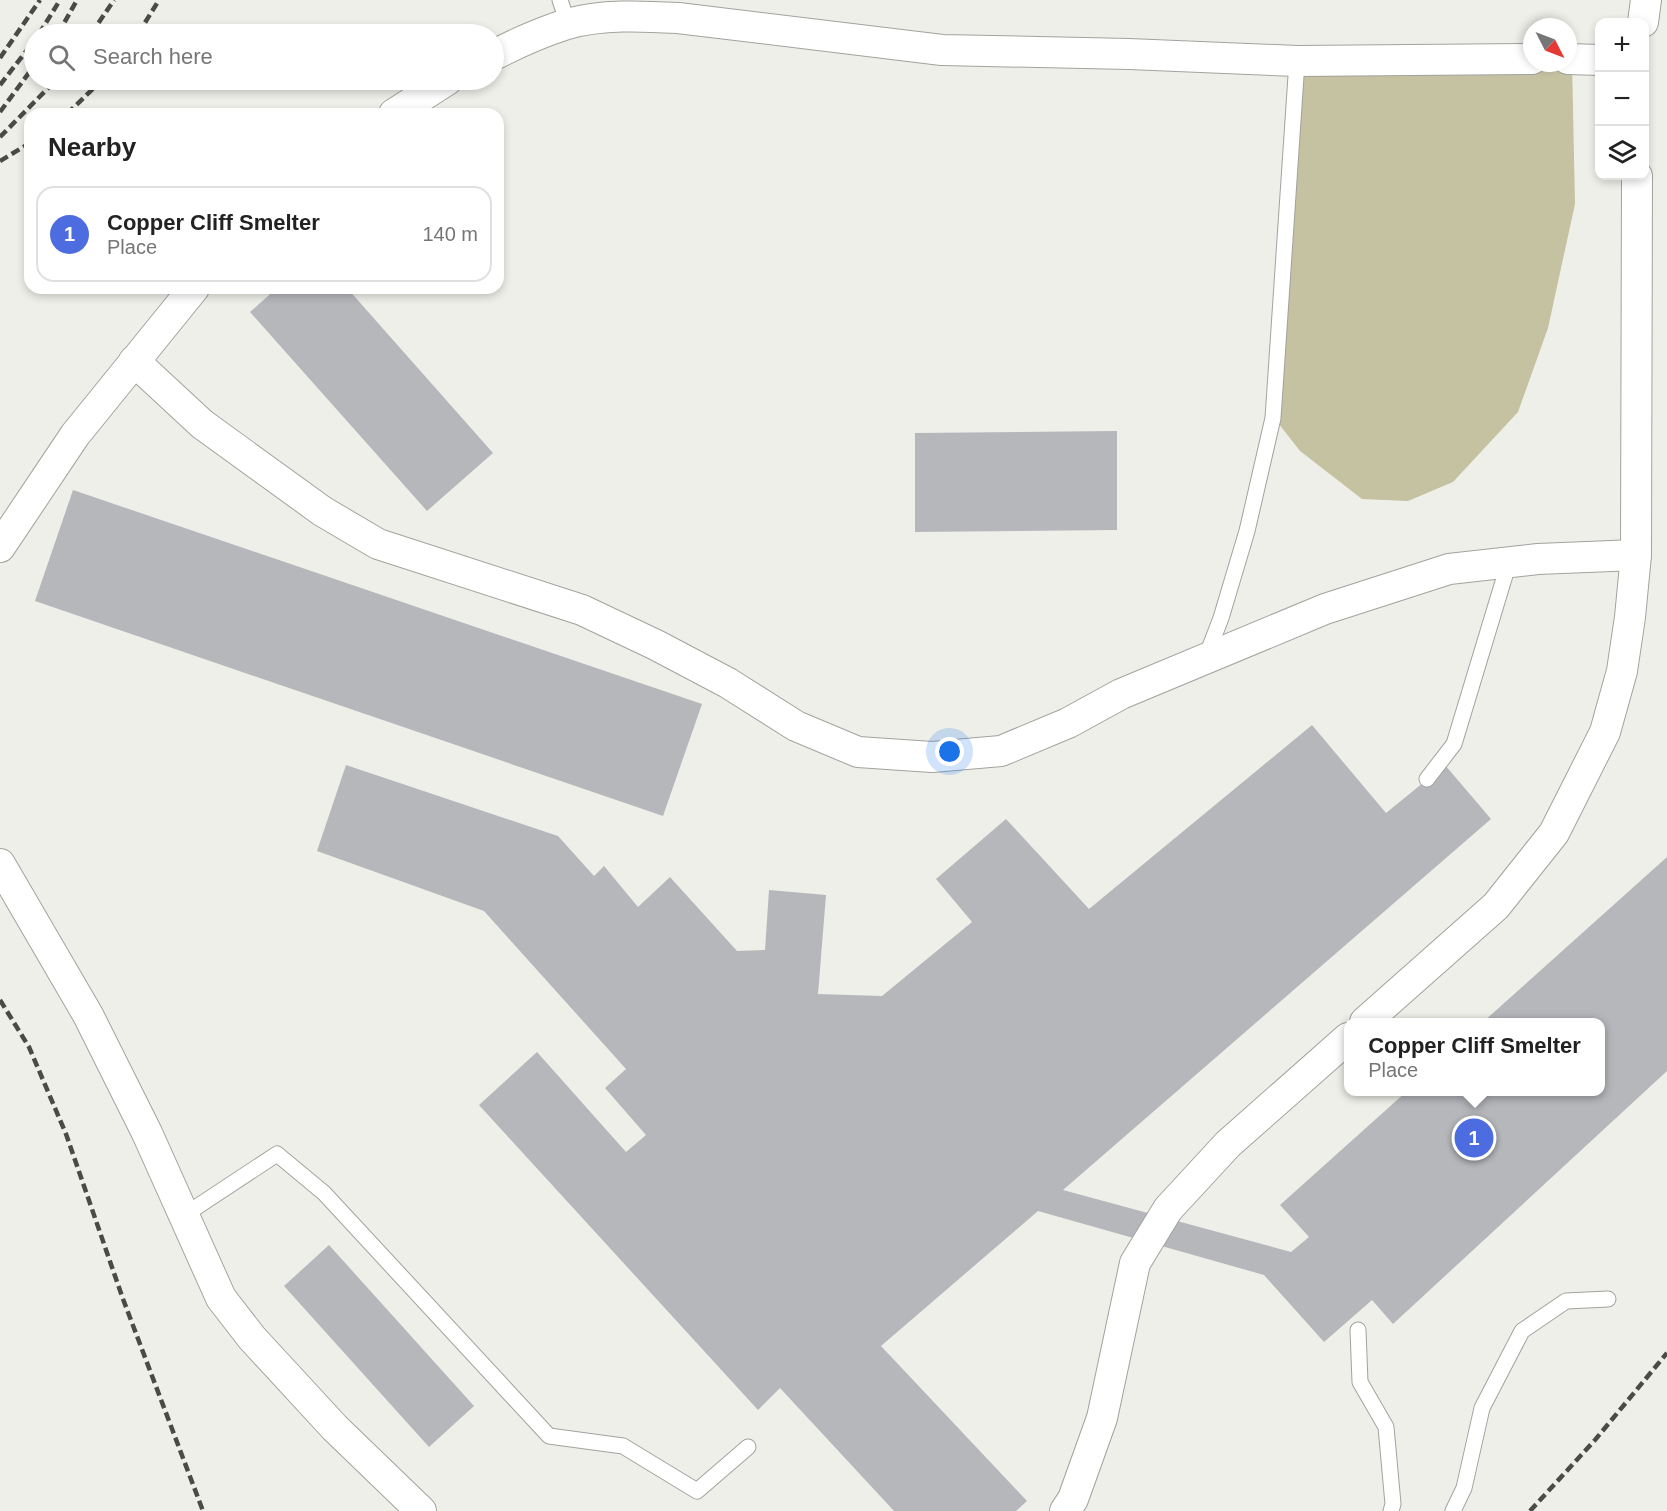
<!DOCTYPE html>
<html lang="en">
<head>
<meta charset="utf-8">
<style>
  body { margin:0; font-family:Helvetica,sans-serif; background:#f6f6f6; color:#222 }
  .controls { position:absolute; right:18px; top:18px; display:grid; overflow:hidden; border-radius:12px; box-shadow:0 3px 9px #0003 }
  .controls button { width:54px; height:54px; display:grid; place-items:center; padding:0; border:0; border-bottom:2px solid #e0e0e0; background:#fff; color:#222; font:30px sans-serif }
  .compass { position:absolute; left:1523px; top:18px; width:54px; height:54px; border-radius:50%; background:#fff; box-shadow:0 3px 9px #0003; rotate:132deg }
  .you { position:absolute; left:950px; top:752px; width:21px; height:21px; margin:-15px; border:4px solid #fff; border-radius:50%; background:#1a73e8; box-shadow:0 0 0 9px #1a73e833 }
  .badge { display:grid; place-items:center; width:39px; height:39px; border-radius:50%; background:#4d6ce0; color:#fff; font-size:20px; font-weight:700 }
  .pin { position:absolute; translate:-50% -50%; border:3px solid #fff; box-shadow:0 2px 6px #0006 }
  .popup { position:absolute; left:1344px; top:1018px; width:261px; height:78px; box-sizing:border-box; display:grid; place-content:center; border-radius:12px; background:#fff; filter:drop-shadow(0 2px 4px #0005); font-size:20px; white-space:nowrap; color:#767676 }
  .popup b { font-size:22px; color:#222 }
  .popup::after { content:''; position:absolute; left:50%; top:100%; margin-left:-12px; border:12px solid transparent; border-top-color:#fff }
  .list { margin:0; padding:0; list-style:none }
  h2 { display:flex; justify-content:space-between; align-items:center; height:78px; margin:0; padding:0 24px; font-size:26px }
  h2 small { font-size:20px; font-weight:400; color:#767676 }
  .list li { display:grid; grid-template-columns:39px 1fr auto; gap:18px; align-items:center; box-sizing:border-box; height:96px; margin:0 12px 12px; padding:0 12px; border:2px solid #e0e0e0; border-radius:18px }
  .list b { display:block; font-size:22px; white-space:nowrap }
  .list p { margin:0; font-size:20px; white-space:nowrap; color:#767676 }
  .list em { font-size:20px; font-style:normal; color:#767676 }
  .icon { flex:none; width:33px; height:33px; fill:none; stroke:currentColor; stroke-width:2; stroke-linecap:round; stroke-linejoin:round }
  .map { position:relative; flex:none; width:1667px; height:1511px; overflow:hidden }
  .search { position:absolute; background:#fff; box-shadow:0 3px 9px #0003; left:24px; top:24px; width:480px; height:66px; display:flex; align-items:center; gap:15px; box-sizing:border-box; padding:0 21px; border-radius:33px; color:#767676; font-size:22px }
  .panel { position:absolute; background:#fff; box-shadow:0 3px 9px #0003; left:24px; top:108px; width:480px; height:186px; border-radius:18px }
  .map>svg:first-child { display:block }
  .green { fill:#c4c2a1 }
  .building { fill:#b5b7bb }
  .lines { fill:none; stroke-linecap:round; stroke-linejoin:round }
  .service-casing { stroke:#a2a29e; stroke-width:17 }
  .minor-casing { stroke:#a2a29e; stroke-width:32 }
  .service { stroke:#fff; stroke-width:15 }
  .minor { stroke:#fff; stroke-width:30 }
  .rail { stroke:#4a4a47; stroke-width:4.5; stroke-dasharray:9 4.5; stroke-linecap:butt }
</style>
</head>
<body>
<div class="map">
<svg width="1667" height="1511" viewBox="0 0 1667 1511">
  <rect width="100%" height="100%" fill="#efefea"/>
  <polygon class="green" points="1572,62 1575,204 1548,328 1518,412 1453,482 1408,501 1362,499 1300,451 1275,419 1299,65"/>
  <g class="building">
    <polygon points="277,288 347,288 493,453 427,511 250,312"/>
    <polygon points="1117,431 1117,530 915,532 915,433"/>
    <polygon points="73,490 702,704 663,816 35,601"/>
    <polygon points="1312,725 1386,813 1445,765 1491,819 1063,1190 1291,1252 1309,1237 1280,1205 1406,1092 1600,1092 1600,1022 1483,1022 1667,857 1667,1071 1393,1324 1372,1300 1324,1342 1264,1275 1038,1211 881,1346 1027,1501 1016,1511 894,1511 780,1388 758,1410 479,1105 537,1052 626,1152 646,1135 605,1088 626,1069 484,911 317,851 346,765 558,836 594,876 604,866 638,907 670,877 737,951 765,950 769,890 826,895 818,994 882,996 972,922 936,879 1006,819 1089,909"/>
    <polygon points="329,1245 474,1406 429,1447 284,1286"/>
  </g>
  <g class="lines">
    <defs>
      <g id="service">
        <polyline points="560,0 568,24"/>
        <polyline points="1206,657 1221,618 1247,531 1273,418 1297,61"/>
        <polyline points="1427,779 1454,744 1509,562"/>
        <polyline points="183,1216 277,1154 324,1193 549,1436 623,1446 697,1491 748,1447"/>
        <polyline points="1358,1330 1360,1382 1386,1427 1393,1504 1391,1511"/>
        <polyline points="1453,1511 1464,1488 1482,1408 1522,1331 1566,1301 1608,1299"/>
      </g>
      <g id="minor">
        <polyline points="1643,22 1646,0"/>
        <path d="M494 55C517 43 542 32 567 24 602 14 642 16 678 18L942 50 1129 54 1297 61 1532 59"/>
        <polyline points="1568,59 1600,60"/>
        <polyline points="394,114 447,80"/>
        <polyline points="134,361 202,424 322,511 378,544 582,610 656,645 728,683 796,726 858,752 932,757 1001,751 1068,723 1121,694 1325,609 1449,569 1538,559 1636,555"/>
        <polyline points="0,547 75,435 194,288"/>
        <polyline points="0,864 88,1015 147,1133 221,1298 252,1338 335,1428 421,1511"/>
        <polyline points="1365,1022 1496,906 1554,833 1605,732 1622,671 1630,617 1636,555 1637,176"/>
        <polyline points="1065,1511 1073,1499 1102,1418 1135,1263 1168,1209 1228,1144 1348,1038"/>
      </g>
    </defs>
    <use href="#service" class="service-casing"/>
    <use href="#minor" class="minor-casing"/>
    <use href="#service" class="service"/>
    <use href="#minor" class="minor"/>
    <g class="rail">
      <polyline points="39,34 60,0"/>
      <polyline points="58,34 77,0"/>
      <polyline points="91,34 114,0"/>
      <polyline points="138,34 159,0"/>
      <polyline points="0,58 40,0"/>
      <polyline points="0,85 34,41"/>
      <polyline points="0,112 34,66"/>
      <polyline points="67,114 102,80"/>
      <polyline points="0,137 56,80"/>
      <polyline points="0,161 30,143"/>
      <polyline points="0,1000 29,1047 66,1134 123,1299 203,1511"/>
      <polyline points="1530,1511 1595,1440 1667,1353"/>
    </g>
  </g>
</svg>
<div class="controls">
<button>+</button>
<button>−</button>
<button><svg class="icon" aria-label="layers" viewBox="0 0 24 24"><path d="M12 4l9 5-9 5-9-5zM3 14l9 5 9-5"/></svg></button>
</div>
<svg class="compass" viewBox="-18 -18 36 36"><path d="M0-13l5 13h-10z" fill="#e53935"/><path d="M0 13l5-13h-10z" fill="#767676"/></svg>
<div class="you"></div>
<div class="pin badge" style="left:1474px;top:1138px">1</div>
<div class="popup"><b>Copper Cliff Smelter</b>Place</div>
<div class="search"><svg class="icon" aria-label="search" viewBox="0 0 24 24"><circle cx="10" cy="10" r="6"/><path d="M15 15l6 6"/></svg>Search here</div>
<section class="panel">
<h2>Nearby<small></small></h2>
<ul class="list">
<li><span class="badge">1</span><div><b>Copper Cliff Smelter</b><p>Place</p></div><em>140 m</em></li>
</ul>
</section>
</div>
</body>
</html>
